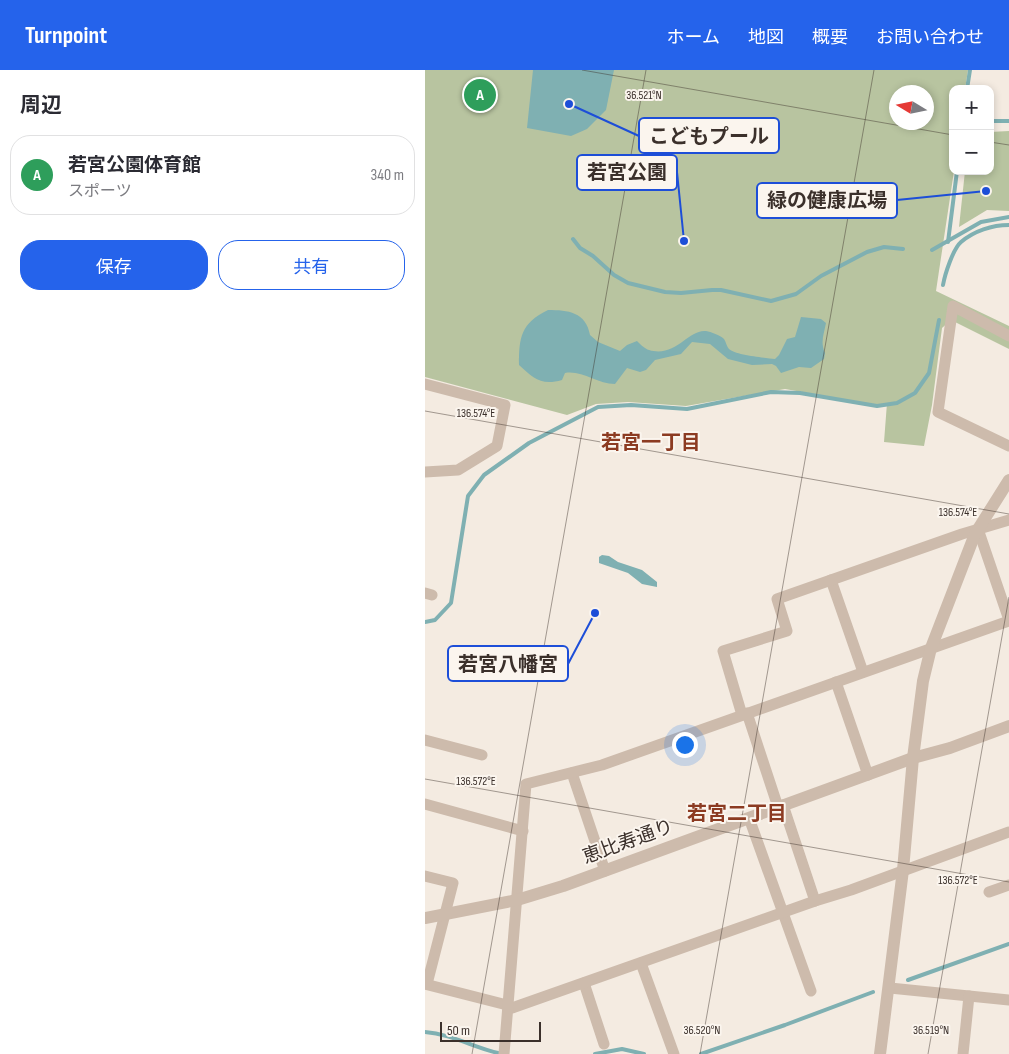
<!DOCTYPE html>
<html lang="ja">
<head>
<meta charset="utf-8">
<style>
  body { margin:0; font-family:"Sofia Sans Condensed","Noto Sans JP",sans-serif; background:#f2f2f3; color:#2b2b33 }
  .controls { position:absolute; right:15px; top:15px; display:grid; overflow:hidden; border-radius:10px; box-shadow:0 2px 8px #0003 }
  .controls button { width:45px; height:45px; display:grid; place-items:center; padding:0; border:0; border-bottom:1px solid #e1e1e2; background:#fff; color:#2b2b33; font:25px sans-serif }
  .compass { position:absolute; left:464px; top:15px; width:45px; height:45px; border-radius:50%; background:#fff; box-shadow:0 2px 8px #0003; rotate:280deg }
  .scale { position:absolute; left:15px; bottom:12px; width:101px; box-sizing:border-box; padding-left:5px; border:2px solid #3b302b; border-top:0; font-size:14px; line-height:18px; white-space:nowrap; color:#3b302b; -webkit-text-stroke:4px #fbf5ee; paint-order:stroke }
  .you { position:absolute; left:259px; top:674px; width:18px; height:18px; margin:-12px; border:4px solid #fff; border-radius:50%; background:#1a73e8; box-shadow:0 0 0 8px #1a73e833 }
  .badge { display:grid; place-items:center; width:32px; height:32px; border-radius:50%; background:#2563eb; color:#fff; font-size:16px; font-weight:700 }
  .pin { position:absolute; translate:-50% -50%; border:2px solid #fff; box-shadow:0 1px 5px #0006 }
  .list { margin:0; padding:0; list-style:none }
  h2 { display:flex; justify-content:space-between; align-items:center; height:65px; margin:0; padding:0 20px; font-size:21px }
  h2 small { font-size:16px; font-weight:400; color:#7c7c81 }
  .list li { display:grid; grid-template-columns:32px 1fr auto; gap:15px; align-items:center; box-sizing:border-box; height:80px; margin:0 10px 10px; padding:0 10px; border:1px solid #e1e1e2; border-radius:20px }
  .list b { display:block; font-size:19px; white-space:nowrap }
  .list p { margin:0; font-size:16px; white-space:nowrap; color:#7c7c81 }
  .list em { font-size:16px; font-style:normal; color:#7c7c81 }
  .actions { display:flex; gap:10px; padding:15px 20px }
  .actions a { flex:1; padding:11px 0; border:1px solid #2563eb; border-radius:20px; text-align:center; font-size:18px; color:#2563eb }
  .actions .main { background:#2563eb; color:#fff }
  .map { position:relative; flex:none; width:584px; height:984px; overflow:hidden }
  header { display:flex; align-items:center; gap:30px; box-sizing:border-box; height:70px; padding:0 25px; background:#2563eb; color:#fff }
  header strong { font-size:24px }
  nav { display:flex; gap:28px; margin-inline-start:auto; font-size:18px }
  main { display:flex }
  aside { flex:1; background:#fff }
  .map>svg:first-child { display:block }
  .green { fill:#b8c4a0; fill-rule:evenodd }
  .water { fill:#7fb0b2 }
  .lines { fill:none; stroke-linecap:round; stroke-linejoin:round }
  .stream { stroke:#7fb0b2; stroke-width:4 }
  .minor { stroke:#cdbbac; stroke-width:11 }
  .tertiary { stroke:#cdbbac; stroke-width:12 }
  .ticks { fill:none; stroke:#3b302b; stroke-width:1; stroke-opacity:0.45 }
  .labels { text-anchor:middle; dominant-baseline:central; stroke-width:4; stroke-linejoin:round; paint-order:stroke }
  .street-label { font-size:19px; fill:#3b302b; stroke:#fbf5ee }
  .neighbourhood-label { font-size:20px; font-weight:bold; fill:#8c3b22; stroke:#fbf5ee }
  .ticks-label { font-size:12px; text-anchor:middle; fill:#3b302b; stroke:#fbf5ee; stroke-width:4; stroke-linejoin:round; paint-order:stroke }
  .leader { fill:none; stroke:#1d4ed8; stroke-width:2 }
  .callout-dot { fill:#1d4ed8; stroke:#fbf5ee; stroke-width:2 }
  .callout { fill:#fbf5ee; stroke:#1d4ed8; stroke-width:2 }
  .callout-label { font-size:20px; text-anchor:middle; font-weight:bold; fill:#3b302b }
</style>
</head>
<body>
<header>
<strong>Turnpoint</strong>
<nav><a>ホーム</a><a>地図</a><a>概要</a><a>お問い合わせ</a></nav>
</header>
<main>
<aside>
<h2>周辺<small></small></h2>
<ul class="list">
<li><span class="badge" style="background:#2e9e5b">A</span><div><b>若宮公園体育館</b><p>スポーツ</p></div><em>340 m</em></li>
</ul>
<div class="actions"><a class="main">保存</a><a>共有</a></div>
</aside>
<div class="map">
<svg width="584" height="984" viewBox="0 0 584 984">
  <rect width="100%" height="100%" fill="#f4ebe1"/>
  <g class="green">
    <path d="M0 0H543L540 19H528V101H529L511 221 584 256V279L526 250 517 258 507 335 499 376 459 372 462 333 452 335 360 319 261 336 203 332 171 334 142 345 0 307ZM472 22H502V52H472Z"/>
    <polygon points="584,61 584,141 562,140 534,157 540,101 565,101 565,62"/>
  </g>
  <g class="water">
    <polygon points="108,0 189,0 181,40 162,59 146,66 102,58"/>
    <path d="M123 240C143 240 161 242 165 265L173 272 195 281 202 275 212 271C215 274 220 279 224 280 251 288 263 259 281 261 286 262 295 265 299 269 301 272 302 277 304 279 310 285 341 288 350 289L354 285 362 269 370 267 376 247 396 249 401 253C399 264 395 272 400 283L399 289 386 298 374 297 356 303 351 296 347 294 327 295 303 289 285 274 267 272 256 284 230 290 221 300 215 302 202 298 190 314C172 314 157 300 140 303L137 310C116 316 108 308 94 295 94 267 96 253 123 240Z"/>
    <polygon points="177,485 184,486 193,492 217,500 232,512 232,517 217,514 203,503 174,493 174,487"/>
  </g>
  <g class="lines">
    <g class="stream">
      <polyline points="542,19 545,0"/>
      <polyline points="565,51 584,51"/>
      <polyline points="148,169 155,178 168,186 189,205 203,213 240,222 256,223 287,220 296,220 346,231 371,224 396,206 442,182 459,177 478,179"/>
      <polyline points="523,172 532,101"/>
      <polyline points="507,180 556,152 584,147"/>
      <path d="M518 215C520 204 528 179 536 172 549 161 567 155 584 155"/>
      <polyline points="0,552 10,550 26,533 43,426 59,405 104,373 173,337 206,335 262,339 346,322 375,323 452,336 472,333 490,323 504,303 514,250"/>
      <polyline points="483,910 584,874"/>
      <path d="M0 962C26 964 48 977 73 983"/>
      <polyline points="170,984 197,979 219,984"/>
      <polyline points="276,984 360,955 448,922"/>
    </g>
    <g class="minor">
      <polyline points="584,266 528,236 513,342 584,376"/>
      <polyline points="0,314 80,335 72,376 33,400 0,402"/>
      <polyline points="553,459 584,550"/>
      <polyline points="406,510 438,602"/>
      <polyline points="0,523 7,525"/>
      <polyline points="411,612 443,705"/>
      <polyline points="322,643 353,737"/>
      <polyline points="317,645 298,581 362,561 352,529 537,464 584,450"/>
      <polyline points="0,670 57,685"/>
      <polyline points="147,703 180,801"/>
      <polyline points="0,734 98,761"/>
      <polyline points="358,735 390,831"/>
      <polyline points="324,748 386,921"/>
      <polyline points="0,806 28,813 2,914"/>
      <polyline points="564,822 584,815"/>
      <polyline points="216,893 249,984"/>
      <polyline points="159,913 179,974"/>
      <polyline points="0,914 82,935 87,938 390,831 426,820 584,762"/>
      <polyline points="465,918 584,930"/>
      <polyline points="79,984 101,714 177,695 584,551"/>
      <polyline points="538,984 544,926"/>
    </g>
    <g class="tertiary">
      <polyline points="0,848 92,830 138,816 488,688 525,678 584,656"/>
      <polyline points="455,984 478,800 488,688 498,611 506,578 550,464 584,410"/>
    </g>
  </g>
  <path class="ticks" d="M157 0 528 65M565 72 584 75M0 341 584 444M0 709 584 812M47 984 221 0M275 984 449 0M503 984 584 527"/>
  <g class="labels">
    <g class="street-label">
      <text transform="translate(203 772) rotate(-20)">恵比寿通り</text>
    </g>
    <g class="neighbourhood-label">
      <text x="226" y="373">若宮一丁目</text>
      <text x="312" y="744">若宮二丁目</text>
    </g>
  </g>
  <g class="ticks-label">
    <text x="219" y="29">36.521°N</text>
    <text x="51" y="347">136.574°E</text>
    <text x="533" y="446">136.574°E</text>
    <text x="51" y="715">136.572°E</text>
    <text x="533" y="814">136.572°E</text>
    <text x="277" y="964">36.520°N</text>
    <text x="506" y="964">36.519°N</text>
  </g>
  <path class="leader" d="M144 34L214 66M259 171L252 102M561 121L472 130M170 543L143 594"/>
  <g class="callout-dot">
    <circle cx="144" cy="34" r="5"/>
    <circle cx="259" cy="171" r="5"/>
    <circle cx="561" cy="121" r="5"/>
    <circle cx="170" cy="543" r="5"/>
  </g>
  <g class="callout">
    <rect x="214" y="48" width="140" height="35" rx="5"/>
    <rect x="152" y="85" width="100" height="35" rx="5"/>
    <rect x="332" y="113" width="140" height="35" rx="5"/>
    <rect x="23" y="576" width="120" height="35" rx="5"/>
  </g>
  <g class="callout-label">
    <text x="284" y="73">こどもプール</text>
    <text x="202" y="109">若宮公園</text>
    <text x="402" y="137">緑の健康広場</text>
    <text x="83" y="601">若宮八幡宮</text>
  </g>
</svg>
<div class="controls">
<button>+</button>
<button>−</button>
</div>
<svg class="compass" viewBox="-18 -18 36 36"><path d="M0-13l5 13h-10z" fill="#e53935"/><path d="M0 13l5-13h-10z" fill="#7c7c81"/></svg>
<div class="scale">50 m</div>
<div class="you"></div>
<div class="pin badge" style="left:55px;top:25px;background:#2e9e5b">A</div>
</div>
</main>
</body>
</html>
